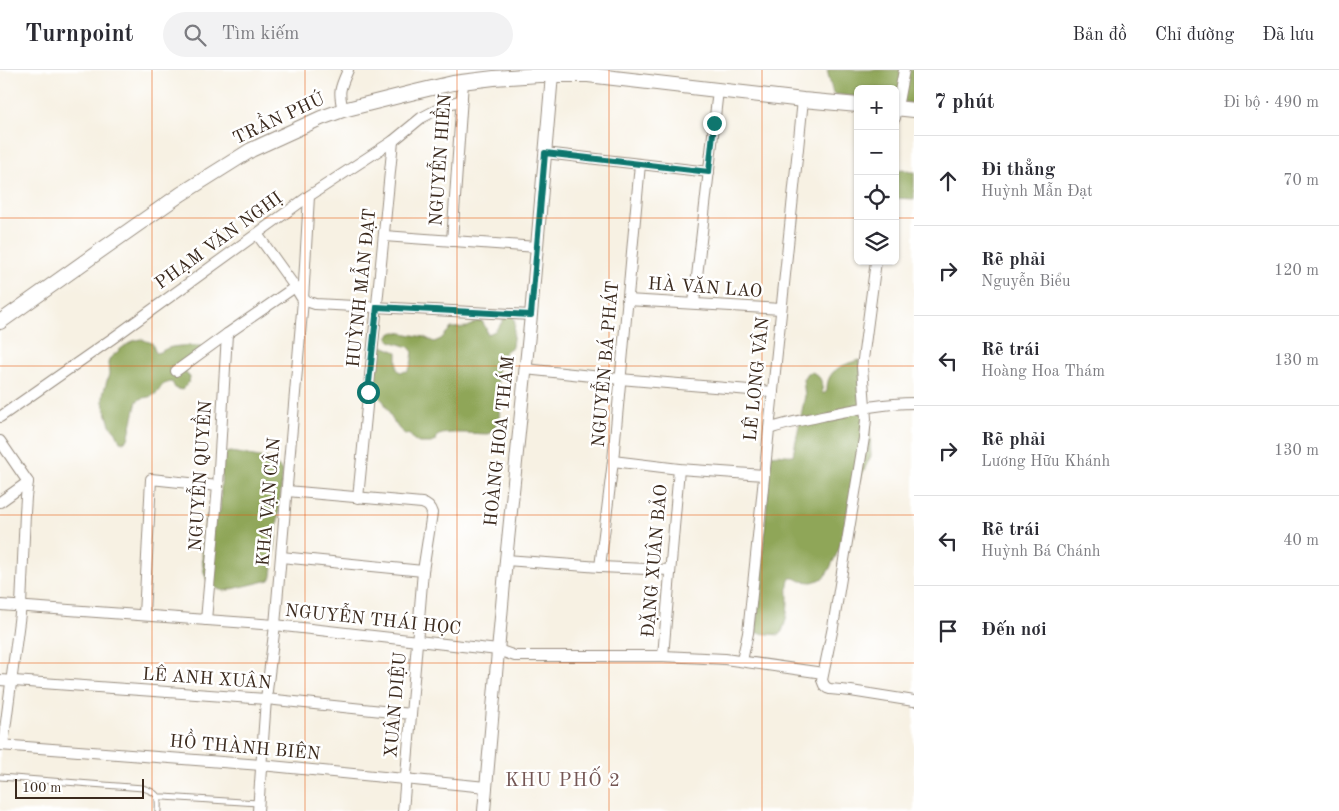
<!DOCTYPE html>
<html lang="vi">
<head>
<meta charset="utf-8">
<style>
  body { margin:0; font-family:"Old Standard TT",serif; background:#f2f2f3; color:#2b2b33 }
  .controls { position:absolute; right:15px; top:15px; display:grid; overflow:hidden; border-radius:8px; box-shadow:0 1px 4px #0004 }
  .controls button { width:45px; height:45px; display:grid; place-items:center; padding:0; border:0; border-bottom:1px solid #e1e1e2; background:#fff; color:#2b2b33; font:25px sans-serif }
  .scale { position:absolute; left:15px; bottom:12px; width:129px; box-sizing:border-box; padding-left:5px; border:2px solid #3b2a1e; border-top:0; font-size:14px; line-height:18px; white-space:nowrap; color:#3b2a1e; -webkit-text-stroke:4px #fff; paint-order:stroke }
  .stop { position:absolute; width:15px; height:15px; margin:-11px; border:4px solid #0f766e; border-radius:50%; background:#fff }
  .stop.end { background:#0f766e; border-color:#fff; box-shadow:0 1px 5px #0008 }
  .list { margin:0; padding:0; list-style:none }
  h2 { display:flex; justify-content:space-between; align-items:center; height:65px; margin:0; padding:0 20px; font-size:21px }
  h2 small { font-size:16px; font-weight:400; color:#7c7c81 }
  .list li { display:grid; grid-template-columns:32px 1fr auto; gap:15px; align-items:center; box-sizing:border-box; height:90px; padding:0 20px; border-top:1px solid #e1e1e2 }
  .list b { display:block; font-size:19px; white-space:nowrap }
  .list p { margin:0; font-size:16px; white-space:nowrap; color:#7c7c81 }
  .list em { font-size:16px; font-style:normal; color:#7c7c81 }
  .icon { flex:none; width:28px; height:28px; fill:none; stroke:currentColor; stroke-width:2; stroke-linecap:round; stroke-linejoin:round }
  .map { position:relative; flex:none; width:914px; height:741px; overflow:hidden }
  header { display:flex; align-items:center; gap:30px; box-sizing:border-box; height:70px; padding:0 25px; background:#fff; border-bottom:1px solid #e1e1e2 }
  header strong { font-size:24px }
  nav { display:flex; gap:28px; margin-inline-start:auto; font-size:18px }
  .search { width:350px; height:45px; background:#f2f2f3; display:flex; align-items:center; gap:12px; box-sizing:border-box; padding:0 18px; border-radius:28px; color:#7c7c81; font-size:19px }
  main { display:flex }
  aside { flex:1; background:#fff }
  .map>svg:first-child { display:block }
  .forest { fill:#8fa658; stroke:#65683b }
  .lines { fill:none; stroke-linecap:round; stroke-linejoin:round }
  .service-casing { stroke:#998e80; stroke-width:7 }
  .minor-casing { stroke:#998e80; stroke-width:12 }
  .tertiary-casing { stroke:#998e80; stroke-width:14 }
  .secondary-casing { stroke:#998e80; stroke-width:16 }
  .service { stroke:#fff; stroke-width:5 }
  .minor { stroke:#fff; stroke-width:10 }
  .tertiary { stroke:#fff; stroke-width:12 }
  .secondary { stroke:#fff; stroke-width:14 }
  .route { stroke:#0f766e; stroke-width:6 }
  .grid { fill:none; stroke:#e8590c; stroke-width:1; stroke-opacity:0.55 }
  .labels { text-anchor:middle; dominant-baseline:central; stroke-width:5; stroke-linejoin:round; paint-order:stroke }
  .street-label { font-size:18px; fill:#3b2a1e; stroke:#fff }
  .neighbourhood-label { font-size:19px; letter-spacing:1px; fill:#745654; stroke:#fff }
</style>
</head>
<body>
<header>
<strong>Turnpoint</strong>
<div class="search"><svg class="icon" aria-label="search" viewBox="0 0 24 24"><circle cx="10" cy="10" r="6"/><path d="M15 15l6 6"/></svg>Tìm kiếm</div>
<nav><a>Bản đồ</a><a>Chỉ đường</a><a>Đã lưu</a></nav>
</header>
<main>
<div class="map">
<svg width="914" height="741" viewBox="0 0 914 741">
  <rect width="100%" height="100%" fill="#fff"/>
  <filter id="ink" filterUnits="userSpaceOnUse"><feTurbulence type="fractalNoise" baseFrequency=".02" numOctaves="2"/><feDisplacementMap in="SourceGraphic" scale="10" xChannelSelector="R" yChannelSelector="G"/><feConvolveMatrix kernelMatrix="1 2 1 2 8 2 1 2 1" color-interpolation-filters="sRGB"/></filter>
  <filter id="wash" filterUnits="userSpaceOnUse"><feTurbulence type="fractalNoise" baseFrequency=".0096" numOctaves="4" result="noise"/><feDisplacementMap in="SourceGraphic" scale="20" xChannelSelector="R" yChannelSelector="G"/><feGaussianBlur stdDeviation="1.12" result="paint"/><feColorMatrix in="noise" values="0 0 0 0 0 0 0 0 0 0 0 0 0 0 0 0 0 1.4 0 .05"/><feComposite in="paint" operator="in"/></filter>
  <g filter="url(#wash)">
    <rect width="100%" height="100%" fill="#f7f1e3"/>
    <g class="forest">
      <polygon points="827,0 914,0 914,34 895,30 895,19 858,19 858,27 833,24"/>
      <polygon points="903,99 910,102 914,102 914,129 895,128 895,103 898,100"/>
      <path d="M512 241 515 253 512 277C504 282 499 288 497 297L500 350 489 364C478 364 448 361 439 365 435 367 436 368 435 371L431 373H419L415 371 410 365 405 364 399 359 392 349 384 332 373 321 377 279 382 276 397 282V299L400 302 408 301 411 295 413 282 409 277 390 271 388 267C391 263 393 262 397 262L424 267 434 272 441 269 451 258 468 257 477 251H482L486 258 487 264C499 262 502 251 507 242Z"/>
      <path d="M141 269 152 273 156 283C161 282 163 280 168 278 178 275 190 276 201 276L205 285 186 300V303L190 307 189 312 182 320 175 318 172 312C158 314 163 319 154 325 149 328 142 327 137 331L128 369 123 372 120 371 116 362 110 355 103 332V324L109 304 108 293 110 288 123 277 133 271Z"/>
      <path d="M859 290 869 349 871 386 850 428 841 475 830 498 825 507 819 510 812 512 801 511 795 508H790C787 514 788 522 788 529 788 541 786 555 780 565L756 563 771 385C780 383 785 386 793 385L805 326 803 309 807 303 812 302C824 308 821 314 823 324L827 321C826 300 842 295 859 290Z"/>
      <path d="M231 382 271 389 283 401 272 506 270 510 224 521C217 519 209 515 206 508 199 493 203 461 207 445L220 442 222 388 226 383Z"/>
    </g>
  </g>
  <g filter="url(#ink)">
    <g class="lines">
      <defs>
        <g id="service">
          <path d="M0 707 143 718C158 723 159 725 158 741"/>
          <polyline points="158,727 164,727 258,733"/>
        </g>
        <g id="minor">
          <path d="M343 40C338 21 340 18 348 0"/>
          <polyline points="895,48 904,0"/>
          <polyline points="545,83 709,102"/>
          <polyline points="257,164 295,217 303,230 315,234 531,245"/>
          <polyline points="384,166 537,177"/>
          <polyline points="452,171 463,12"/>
          <polyline points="876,191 862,297 866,349 864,368 833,557 822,610 824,615 827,618 830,619 851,621 914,631"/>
          <polyline points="627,230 781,239"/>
          <polyline points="694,233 718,20"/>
          <polyline points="525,299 620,309 773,322"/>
          <polyline points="176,301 227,264 295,217"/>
          <polyline points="0,347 113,268 309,126 393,71 421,48 446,35 462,30"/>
          <path d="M769 359C786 353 804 350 822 346 852 340 883 333 914 333"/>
          <polyline points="0,371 28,412 26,427 25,443 21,536 3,675"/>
          <polyline points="613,391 679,399 764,405"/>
          <path d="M287 421 422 433C428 435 430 437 432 443L423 501 403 741"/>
          <polyline points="358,428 393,71"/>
          <polyline points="0,432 28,412"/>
          <polyline points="281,487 423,501"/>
          <polyline points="506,490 600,497 670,500"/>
          <polyline points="600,497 613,391 640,94"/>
          <polyline points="0,535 275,555 498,580 515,586 663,586 725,589 823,603"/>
          <polyline points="144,545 151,409 218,416"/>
          <polyline points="206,550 218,416 227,264"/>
          <polyline points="663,586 679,399"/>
          <polyline points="741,591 743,586 748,563 803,30"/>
          <polyline points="0,610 266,629 411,644"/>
          <polyline points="0,675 261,695 486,717"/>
          <polyline points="258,741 266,629 275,555 303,230 309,126"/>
        </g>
        <polyline id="tertiary" points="484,741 506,490 531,245 552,5"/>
        <g id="secondary">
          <polyline points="895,38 914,40"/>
          <polyline points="0,252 97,183 181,124 251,80 321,48 343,40 415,22 453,13 494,8 539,5 588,5 803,30 858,35"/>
        </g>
      </defs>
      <use href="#service" class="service-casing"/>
      <use href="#minor" class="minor-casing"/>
      <use href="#tertiary" class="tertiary-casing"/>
      <use href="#secondary" class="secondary-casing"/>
      <use href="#service" class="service"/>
      <use href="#minor" class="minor"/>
      <use href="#tertiary" class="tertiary"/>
      <use href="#secondary" class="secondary"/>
    </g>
  </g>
  <g class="lines" filter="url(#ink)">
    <polyline class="route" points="368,322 377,237 531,245 545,83 709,102 714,53"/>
  </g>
  <path class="grid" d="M152 0V741M305 0V741M457 0V741M609 0V741M762 0V741M0 148H858M895 148H914M0 296H914M0 445H914M0 593H914"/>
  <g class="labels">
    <g class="street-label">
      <text transform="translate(279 49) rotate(-25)">TRẦN PHÚ</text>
      <text transform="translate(441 90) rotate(-86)">NGUYỄN HIỀN</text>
      <text transform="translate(219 171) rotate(-36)">PHẠM VĂN NGHỊ</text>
      <text transform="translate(362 218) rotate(-84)">HUỲNH MẪN ĐẠT</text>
      <text transform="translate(705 218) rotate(4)">HÀ VĂN LAO</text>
      <text transform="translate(606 294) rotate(-85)">NGUYỄN BÁ PHÁT</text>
      <text transform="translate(757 309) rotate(-84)">LÊ LONG VÂN</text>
      <text transform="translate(500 371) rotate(-84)">HOÀNG HOA THÁM</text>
      <text transform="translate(201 406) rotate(-86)">NGUYỄN QUYỀN</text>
      <text transform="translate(269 432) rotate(-85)">KHA VẠN CÂN</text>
      <text transform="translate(655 491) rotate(-85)">ĐẶNG XUÂN BẢO</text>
      <text transform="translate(373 550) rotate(6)">NGUYỄN THÁI HỌC</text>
      <text transform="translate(207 609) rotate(4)">LÊ ANH XUÂN</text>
      <text transform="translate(396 635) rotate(-85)">XUÂN DIỆU</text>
      <text transform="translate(245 678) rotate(5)">HỒ THÀNH BIÊN</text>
    </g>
    <g class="neighbourhood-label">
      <text x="563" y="711">KHU PHỐ 2</text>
    </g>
  </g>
</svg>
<div class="controls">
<button>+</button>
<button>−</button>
<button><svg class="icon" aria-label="locate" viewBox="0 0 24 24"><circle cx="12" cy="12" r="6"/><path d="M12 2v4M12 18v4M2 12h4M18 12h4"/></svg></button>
<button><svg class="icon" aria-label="layers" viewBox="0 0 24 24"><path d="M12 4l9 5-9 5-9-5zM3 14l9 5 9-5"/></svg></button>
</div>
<div class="scale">100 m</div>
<div class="stop" style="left:368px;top:322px"></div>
<div class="stop end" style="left:714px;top:53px"></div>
</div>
<aside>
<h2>7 phút<small>Đi bộ · 490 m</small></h2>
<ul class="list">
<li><svg class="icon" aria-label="ahead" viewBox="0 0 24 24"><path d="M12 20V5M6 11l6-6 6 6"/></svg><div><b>Đi thẳng</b><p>Huỳnh Mẫn Đạt</p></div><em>70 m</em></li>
<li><svg class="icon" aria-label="right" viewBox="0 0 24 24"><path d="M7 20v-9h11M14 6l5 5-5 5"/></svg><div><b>Rẽ phải</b><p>Nguyễn Biểu</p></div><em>120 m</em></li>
<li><svg class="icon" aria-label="left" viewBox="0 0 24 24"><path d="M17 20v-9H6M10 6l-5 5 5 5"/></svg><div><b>Rẽ trái</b><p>Hoàng Hoa Thám</p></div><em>130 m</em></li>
<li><svg class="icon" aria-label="right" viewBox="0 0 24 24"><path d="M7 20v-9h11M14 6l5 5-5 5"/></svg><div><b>Rẽ phải</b><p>Lương Hữu Khánh</p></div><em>130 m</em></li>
<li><svg class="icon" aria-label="left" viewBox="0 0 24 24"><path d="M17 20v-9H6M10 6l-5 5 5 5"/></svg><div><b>Rẽ trái</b><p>Huỳnh Bá Chánh</p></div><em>40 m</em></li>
<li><svg class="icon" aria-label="arrive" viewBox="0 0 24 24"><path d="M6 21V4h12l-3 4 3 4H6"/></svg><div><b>Đến nơi</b></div></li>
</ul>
</aside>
</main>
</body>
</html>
